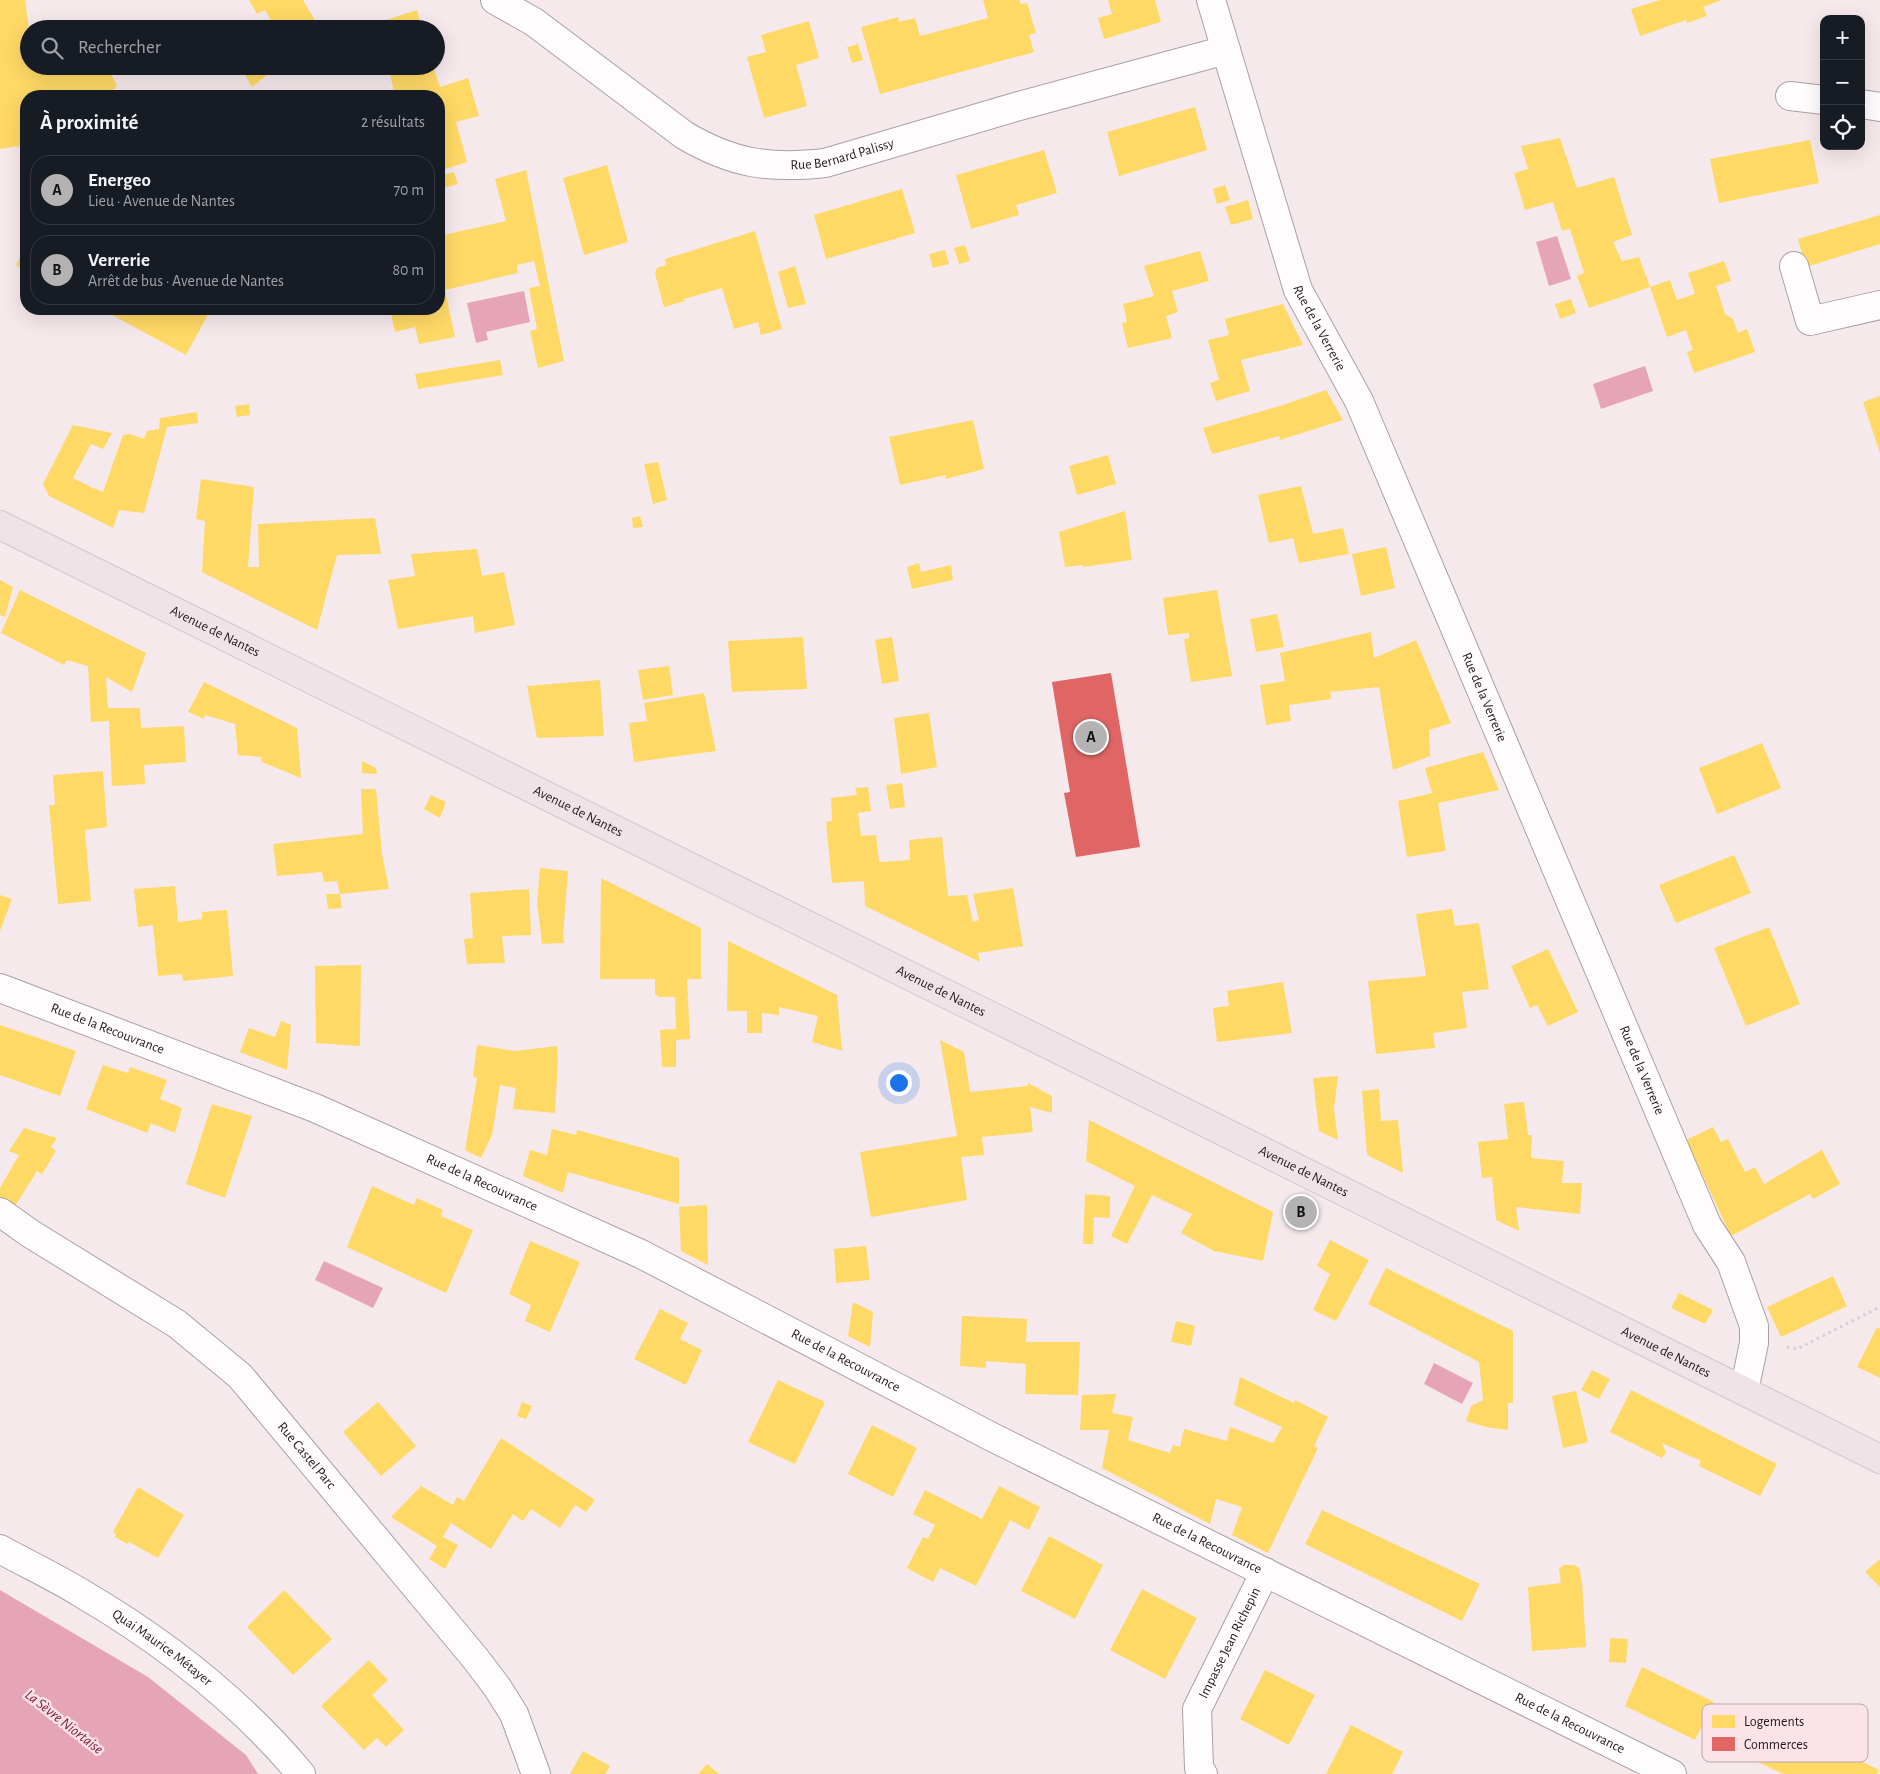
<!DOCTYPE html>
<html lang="fr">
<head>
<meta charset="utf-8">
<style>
  body { margin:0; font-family:"Alegreya Sans",sans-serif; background:#242831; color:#f1f3f6 }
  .controls { position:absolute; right:15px; top:15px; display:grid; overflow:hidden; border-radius:10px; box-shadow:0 5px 20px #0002 }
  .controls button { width:45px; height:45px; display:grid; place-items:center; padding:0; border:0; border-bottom:1px solid #363941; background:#171b24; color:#f1f3f6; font:25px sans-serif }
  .you { position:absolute; left:898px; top:1082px; width:18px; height:18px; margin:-12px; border:4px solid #fff; border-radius:50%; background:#1a73e8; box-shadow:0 0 0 8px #1a73e833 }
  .badge { display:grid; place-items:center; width:32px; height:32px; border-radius:50%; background:#b5b2b4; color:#111; font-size:16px; font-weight:700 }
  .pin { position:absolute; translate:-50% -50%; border:2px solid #fff; box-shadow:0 1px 5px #0006 }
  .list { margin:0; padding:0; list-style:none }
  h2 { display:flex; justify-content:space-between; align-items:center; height:65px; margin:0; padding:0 20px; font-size:21px }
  h2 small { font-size:16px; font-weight:400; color:#9ea1a6 }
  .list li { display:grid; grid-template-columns:32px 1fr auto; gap:15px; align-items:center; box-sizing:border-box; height:70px; margin:0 10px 10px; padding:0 10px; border:1px solid #363941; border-radius:20px }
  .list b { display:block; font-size:19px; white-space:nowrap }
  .list p { margin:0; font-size:16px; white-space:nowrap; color:#9ea1a6 }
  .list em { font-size:16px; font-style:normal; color:#9ea1a6 }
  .icon { flex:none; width:28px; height:28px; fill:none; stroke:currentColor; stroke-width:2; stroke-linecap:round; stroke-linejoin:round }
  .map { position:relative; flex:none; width:1880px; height:1774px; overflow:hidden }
  .search { position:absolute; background:#171b24; box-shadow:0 5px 20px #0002; left:20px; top:20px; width:425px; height:55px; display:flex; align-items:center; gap:12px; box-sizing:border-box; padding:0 18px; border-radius:28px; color:#9ea1a6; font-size:19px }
  .panel { position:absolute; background:#171b24; box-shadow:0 5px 20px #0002; left:20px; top:90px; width:425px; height:225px; border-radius:20px }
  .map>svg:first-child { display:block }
  .water { fill:#e6a5b6 }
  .homes { fill:#ffd966 }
  .shops { fill:#e06666 }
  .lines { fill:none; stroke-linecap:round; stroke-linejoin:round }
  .minor-casing { stroke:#aaa0a3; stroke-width:30 }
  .tertiary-casing { stroke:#aaa0a3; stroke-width:30 }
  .primary-casing { stroke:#cfc9ca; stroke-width:30 }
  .path { stroke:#d5d0d2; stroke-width:3; stroke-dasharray:2.5 4; stroke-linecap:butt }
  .minor { stroke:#fefcfc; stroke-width:28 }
  .tertiary { stroke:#fefcfc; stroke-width:28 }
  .primary { stroke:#eee3e7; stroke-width:28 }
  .labels { text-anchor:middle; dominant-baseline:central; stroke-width:5; stroke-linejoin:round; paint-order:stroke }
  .street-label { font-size:14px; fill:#21191b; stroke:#fce3e8 }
  .water-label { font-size:15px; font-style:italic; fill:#7d173e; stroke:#fce3e8 }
  .key { fill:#fce3e8; stroke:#baa6aa; stroke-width:1 }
  .key-label { font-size:14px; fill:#21191b }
</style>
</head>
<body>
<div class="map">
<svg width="1880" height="1774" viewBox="0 0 1880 1774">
  <rect width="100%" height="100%" fill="#f6e9ec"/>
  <g class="water">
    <polygon points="1557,236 1571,279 1549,286 1536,242"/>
    <polygon points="524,291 530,322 486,332 488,340 476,343 467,303"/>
    <polygon points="1645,366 1653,391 1601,409 1593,384"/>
    <polygon points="324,1261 383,1288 373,1308 315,1280"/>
    <polygon points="1434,1363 1473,1383 1462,1404 1424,1384"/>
    <polygon points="0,1590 148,1677 246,1755 258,1774 0,1774"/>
  </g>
  <g class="homes">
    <polygon points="0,0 25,0 29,29 29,66 107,66 117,86 108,96 26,96 26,145 0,149"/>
    <polygon points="249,0 303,0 320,29 276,29 265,10 257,14"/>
    <polygon points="983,0 1019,0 1021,4 1027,3 1036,33 1029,35 1034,52 880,94 861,27 898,17 899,22 915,18 920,36 988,18"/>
    <polygon points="1108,0 1155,0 1161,22 1104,39 1098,18 1112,14"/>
    <polygon points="1660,0 1722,0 1703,7 1707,16 1687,23 1686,20 1640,36 1631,9"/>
    <polygon points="417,10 422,29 376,29 374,24"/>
    <polygon points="809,21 819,58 796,65 807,106 764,118 747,57 766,52 761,35"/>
    <polygon points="858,44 863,60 852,63 847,47"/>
    <polygon points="240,66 261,66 267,75 252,87"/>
    <polygon points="388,66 433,66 440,87 468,78 479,116 456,122 467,162 439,171 439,96 395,96"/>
    <polygon points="1195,107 1207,150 1119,176 1107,132"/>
    <polygon points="1560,138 1577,188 1614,177 1632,235 1613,242 1622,261 1639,257 1650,287 1589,308 1577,276 1584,273 1570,229 1562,231 1553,202 1525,210 1514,173 1528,169 1521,146"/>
    <polygon points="1810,140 1819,183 1719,203 1710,159"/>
    <polygon points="1044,150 1057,193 1016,205 1019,215 971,229 956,175"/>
    <polygon points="607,165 628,242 584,255 563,178"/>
    <polygon points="526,170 564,361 538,368 530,331 537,329 529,288 540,286 534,261 517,265 518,273 445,290 455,337 419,344 415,327 395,332 390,309 439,309 439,236 506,221 495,179"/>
    <polygon points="454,172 458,184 439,189 439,176"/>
    <polygon points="1225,185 1230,200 1217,204 1213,189"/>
    <polygon points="902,189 915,233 826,259 814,215"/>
    <polygon points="1248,200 1253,219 1231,225 1225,207"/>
    <polygon points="1880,215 1880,244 1806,267 1798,239"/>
    <polygon points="755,231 782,329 761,335 758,322 734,329 722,288 684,299 685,301 664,307 655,274 657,268 666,265 665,259"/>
    <polygon points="965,245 970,261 959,264 954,248"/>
    <polygon points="26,246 26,271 16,265"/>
    <polygon points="945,250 949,264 933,268 929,254"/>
    <polygon points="1200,251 1209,281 1172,291 1178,312 1166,316 1172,338 1128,348 1122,323 1127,322 1123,304 1154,296 1144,266"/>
    <polygon points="1724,261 1731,281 1716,286 1725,314 1733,319 1738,333 1747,329 1755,352 1694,373 1687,352 1693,350 1686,330 1667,337 1650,287 1670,280 1677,300 1695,294 1688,273"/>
    <polygon points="795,266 806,304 788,308 778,272"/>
    <polygon points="1571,299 1576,313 1560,319 1555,304"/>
    <polygon points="1283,304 1303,345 1241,360 1250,391 1216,401 1210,383 1219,380 1208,340 1229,335 1225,319"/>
    <polygon points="101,309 211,309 186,355"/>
    <polygon points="500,360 503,375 418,389 415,374"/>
    <polygon points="1326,390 1343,420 1280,440 1279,436 1212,454 1203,428 1283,405"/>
    <polygon points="1880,396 1880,453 1863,402"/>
    <polygon points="249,404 250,415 237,417 235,406"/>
    <polygon points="197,412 198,423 167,427 144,513 119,510 113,528 49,496 43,484 73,425 112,433 103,449 91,444 73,478 93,488 103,492 123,435 130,434 144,439 147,431 159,429 160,418"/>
    <polygon points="973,420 984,469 946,479 946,475 900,485 889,437"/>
    <polygon points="1108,455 1116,484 1077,495 1069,466"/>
    <polygon points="658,462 667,500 653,504 644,464"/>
    <polygon points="201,479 254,487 248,567 259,567 258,524 375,518 381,554 337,555 317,630 202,572 205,521 196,519"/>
    <polygon points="1301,486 1313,534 1343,528 1349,554 1299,563 1293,538 1269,543 1258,495"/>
    <polygon points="1125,511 1132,560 1083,567 1082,565 1065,567 1059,532"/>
    <polygon points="640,516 643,527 633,528 632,518"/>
    <polygon points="1386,547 1395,588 1361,596 1352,554"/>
    <polygon points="477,549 482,576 504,572 515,625 475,633 473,616 398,629 388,580 415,576 411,554"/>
    <polygon points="919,563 921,572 951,565 953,580 912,589 907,567"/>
    <polygon points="0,580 13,587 5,617 0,615"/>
    <polygon points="20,590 146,653 132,692 106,677 108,708 140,708 141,728 184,726 186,762 144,765 145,784 112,786 109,721 91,722 88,666 67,660 64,665 1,633"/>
    <polygon points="1217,590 1232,676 1191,682 1184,639 1189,638 1189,633 1168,635 1163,598"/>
    <polygon points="1277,614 1284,647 1256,652 1250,619"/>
    <polygon points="1371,632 1374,658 1416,640 1451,723 1429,730 1430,756 1393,770 1379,687 1330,692 1331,699 1289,705 1291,721 1266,725 1260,685 1285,681 1280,653"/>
    <polygon points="803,637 807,689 732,692 728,641"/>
    <polygon points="892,637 899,681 882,684 875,640"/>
    <polygon points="669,666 673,695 643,700 638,670"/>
    <polygon points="600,680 604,736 537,738 527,686"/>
    <polygon points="204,682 297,728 301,778 262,762 261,757 238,755 235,724 205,715 204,719 188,712"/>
    <polygon points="704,693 716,751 634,762 629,723 647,721 644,703"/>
    <polygon points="929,713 937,767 901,774 894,718"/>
    <polygon points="1762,743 1781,788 1717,814 1699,768"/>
    <polygon points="1483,752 1499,790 1438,803 1446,851 1407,857 1398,801 1432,793 1425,768"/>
    <polygon points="362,761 376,768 377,774 362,773"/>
    <polygon points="103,771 107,827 85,830 91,901 58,904 49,805 55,805 53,775"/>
    <polygon points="902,783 905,807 890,809 886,785"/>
    <polygon points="868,787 871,811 858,813 861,836 876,835 879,862 910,860 909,840 942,837 948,896 967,895 973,922 979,920 973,894 1013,888 1023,946 978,953 980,962 865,906 864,881 832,883 826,822 832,821 831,798 857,795 855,788"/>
    <polygon points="361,789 376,789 382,854 389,889 340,894 337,881 324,882 322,872 277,876 273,844 363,834"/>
    <polygon points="431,795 446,802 440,818 424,809"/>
    <polygon points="1734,855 1751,893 1676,923 1659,885"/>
    <polygon points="540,868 568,871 563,935 564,943 542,944 537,902"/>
    <polygon points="601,878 701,928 701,979 687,979 690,1039 676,1040 676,1067 662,1067 660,1030 676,1029 675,997 659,997 655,994 655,979 600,979"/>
    <polygon points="175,886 178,922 202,919 202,912 227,910 233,976 183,981 182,974 158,976 153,925 138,927 134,889"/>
    <polygon points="529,889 531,935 502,936 505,963 467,964 464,939 473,938 470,893"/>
    <polygon points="326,894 340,894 342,908 328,909"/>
    <polygon points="0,895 12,899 0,931"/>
    <polygon points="1452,909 1455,926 1479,923 1489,989 1462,992 1467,1028 1433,1033 1435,1048 1376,1054 1368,981 1426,976 1416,914"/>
    <polygon points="1769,927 1800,1004 1746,1026 1714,948"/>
    <polygon points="728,941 837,995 842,1051 812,1042 818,1016 779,1007 779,1015 762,1013 762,1033 747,1033 747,1011 727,1011"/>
    <polygon points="1548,949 1578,1012 1548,1026 1537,1005 1530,1008 1511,966"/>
    <polygon points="361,965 360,1046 316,1043 315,966"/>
    <polygon points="1283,982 1292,1033 1217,1042 1213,1008 1229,1006 1227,991"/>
    <polygon points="281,1021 291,1025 287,1070 240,1052 249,1028 275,1037"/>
    <polygon points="0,1025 76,1051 60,1096 0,1075"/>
    <polygon points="940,1040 964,1052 970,1092 1028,1086 1028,1083 1052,1096 1052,1113 1030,1107 1033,1132 982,1137 984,1155 961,1157 967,1200 871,1217 860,1152 957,1136"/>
    <polygon points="477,1045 514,1051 557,1046 558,1059 555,1113 513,1109 516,1088 500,1085 492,1135 481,1158 465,1150 477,1078 473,1077"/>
    <polygon points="103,1065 128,1073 130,1067 167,1080 160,1099 182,1108 175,1133 151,1123 147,1133 86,1109"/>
    <polygon points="1338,1076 1334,1109 1338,1140 1319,1131 1313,1078"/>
    <polygon points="1379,1089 1381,1121 1398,1120 1403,1173 1367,1155 1362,1091"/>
    <polygon points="1524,1102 1528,1135 1532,1135 1531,1158 1564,1161 1562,1183 1582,1183 1580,1214 1516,1207 1519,1231 1496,1220 1492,1177 1482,1178 1478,1142 1508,1139 1504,1104"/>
    <polygon points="212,1104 252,1116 225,1198 186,1184"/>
    <polygon points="1089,1120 1273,1212 1263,1261 1214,1251 1181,1233 1192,1214 1152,1195 1127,1244 1111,1236 1135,1186 1086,1161"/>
    <polygon points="1713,1127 1721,1142 1728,1139 1745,1172 1755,1167 1764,1184 1822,1150 1840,1184 1813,1199 1810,1194 1731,1236 1686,1140"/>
    <polygon points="24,1128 57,1138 51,1147 56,1151 42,1174 37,1171 12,1211 0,1203 0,1188 19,1155 9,1151"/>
    <polygon points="552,1129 576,1135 577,1130 679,1158 679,1204 568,1172 563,1193 523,1176 530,1150 547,1155"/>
    <polygon points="372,1186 414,1205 417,1198 443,1210 441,1216 473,1230 446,1293 347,1247"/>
    <polygon points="1085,1194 1110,1196 1110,1218 1094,1217 1093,1244 1083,1244"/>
    <polygon points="707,1205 708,1265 681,1251 679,1207"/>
    <polygon points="1330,1240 1369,1260 1336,1321 1313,1310 1330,1274 1317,1266"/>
    <polygon points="530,1241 580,1262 550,1332 525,1321 531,1305 509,1294"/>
    <polygon points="866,1246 870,1280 836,1283 834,1249"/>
    <polygon points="1386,1268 1513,1331 1513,1403 1508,1403 1508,1430 1486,1427 1466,1421 1471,1406 1483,1400 1479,1362 1368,1304"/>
    <polygon points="1833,1276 1847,1306 1781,1337 1767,1307"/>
    <polygon points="1679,1293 1713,1310 1705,1324 1671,1308"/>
    <polygon points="853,1302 873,1312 870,1347 848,1336"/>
    <polygon points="660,1309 688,1323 680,1339 702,1350 686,1385 634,1359"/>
    <polygon points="962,1316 1027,1319 1026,1342 1080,1342 1078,1395 1025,1394 1026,1364 986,1361 986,1368 960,1366"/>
    <polygon points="1176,1321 1195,1326 1191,1346 1171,1342"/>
    <polygon points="1877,1327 1880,1329 1880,1378 1857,1367"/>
    <polygon points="1592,1370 1610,1379 1599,1399 1581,1390"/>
    <polygon points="1240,1377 1294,1403 1295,1400 1328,1417 1314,1446 1318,1448 1268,1553 1232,1535 1242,1507 1216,1499 1210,1524 1102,1468 1109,1430 1080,1430 1082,1395 1116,1394 1112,1413 1133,1417 1128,1440 1170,1453 1173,1445 1180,1447 1184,1429 1227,1441 1230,1427 1273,1443 1282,1427 1234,1405"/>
    <polygon points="778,1380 825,1402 795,1464 748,1442"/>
    <polygon points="1631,1390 1777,1464 1760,1496 1699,1466 1701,1461 1662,1443 1666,1453 1662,1458 1610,1432"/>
    <polygon points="1576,1391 1588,1442 1563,1448 1552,1396"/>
    <polygon points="378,1402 416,1446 381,1476 343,1432"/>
    <polygon points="522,1402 532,1406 526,1419 517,1416"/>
    <polygon points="872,1425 917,1448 893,1497 848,1474"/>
    <polygon points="501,1438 595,1500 586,1512 575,1505 560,1528 531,1509 523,1521 513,1514 491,1549 451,1523 443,1537 458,1545 445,1569 429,1559 437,1546 391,1517 421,1486 453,1505 457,1497 464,1501"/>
    <polygon points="999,1486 1040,1507 1029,1530 1010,1520 976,1586 940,1568 933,1582 907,1568 923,1537 928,1539 935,1525 913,1514 925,1490 982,1519"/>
    <polygon points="138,1487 184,1515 158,1558 129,1542 127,1544 115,1537 116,1534 113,1532"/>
    <polygon points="1322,1510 1480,1584 1462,1621 1305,1544"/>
    <polygon points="1049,1536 1103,1565 1075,1619 1021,1591"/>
    <polygon points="1880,1559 1880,1587 1865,1572"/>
    <polygon points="1563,1565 1574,1565 1579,1568 1582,1582 1586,1647 1532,1651 1528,1587 1561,1583 1559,1569"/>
    <polygon points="1142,1589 1197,1618 1165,1679 1110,1650"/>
    <polygon points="284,1590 332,1639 293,1675 247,1627"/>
    <polygon points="1610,1638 1628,1639 1626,1663 1609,1662"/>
    <polygon points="369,1660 388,1680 372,1695 404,1730 386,1747 377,1738 364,1750 321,1706"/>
    <polygon points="1642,1667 1714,1702 1695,1740 1625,1706"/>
    <polygon points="1265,1670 1315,1695 1289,1745 1240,1719"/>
    <polygon points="1760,1710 1879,1770 1877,1774 1783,1774 1739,1753"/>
    <polygon points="1351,1725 1403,1752 1392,1774 1326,1774"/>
    <polygon points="583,1751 610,1766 605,1774 570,1774"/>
    <polygon points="707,1764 719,1774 698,1774"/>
  </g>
  <polygon class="shops" points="1111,673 1140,847 1076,857 1064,793 1070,792 1052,682"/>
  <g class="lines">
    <defs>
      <g id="minor">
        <path id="s1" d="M495 0 534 22 684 135C733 164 769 169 825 163L1019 106 1226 50"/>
        <polyline points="1790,96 1824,100"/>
        <polyline points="1861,104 1880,107"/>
        <polyline points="1794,266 1810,321 1880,305"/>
        <path id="s2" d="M0 988 315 1108 641 1254 992 1437 1672 1774"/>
        <path id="s3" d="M0 1212 31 1234 177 1324 240 1376 475 1658 497 1687 514 1714 536 1774"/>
        <path id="s4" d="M0 1549C27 1564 55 1577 81 1593 163 1641 240 1701 301 1774"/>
        <path id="s5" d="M1203 1774 1199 1768 1197 1709 1265 1572"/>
      </g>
      <g id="tertiary">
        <path id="s6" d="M1211 0 1298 290 1359 401 1707 1225 1731 1262 1754 1326V1343L1744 1391"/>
      </g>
      <g id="primary">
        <path id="s7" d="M0 525 1122 1081 1880 1459"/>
      </g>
    </defs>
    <use href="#minor" class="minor-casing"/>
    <use href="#tertiary" class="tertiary-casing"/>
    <use href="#primary" class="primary-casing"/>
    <polyline class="path" points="1787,1347 1797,1349 1880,1307"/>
    <use href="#minor" class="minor"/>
    <use href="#tertiary" class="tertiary"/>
    <use href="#primary" class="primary"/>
  </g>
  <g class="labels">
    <g class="street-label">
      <text stroke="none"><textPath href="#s1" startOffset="398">Rue Bernard Palissy</textPath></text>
      <text stroke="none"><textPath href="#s6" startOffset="346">Rue de la Verrerie</textPath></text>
      <text stroke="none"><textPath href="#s7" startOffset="240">Avenue de Nantes</textPath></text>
      <text stroke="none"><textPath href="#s6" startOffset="751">Rue de la Verrerie</textPath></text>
      <text stroke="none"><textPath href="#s7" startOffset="645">Avenue de Nantes</textPath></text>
      <text stroke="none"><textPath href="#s7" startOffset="1050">Avenue de Nantes</textPath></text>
      <text stroke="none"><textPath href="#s2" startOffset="115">Rue de la Recouvrance</textPath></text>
      <text stroke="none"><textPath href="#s6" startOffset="1156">Rue de la Verrerie</textPath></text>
      <text stroke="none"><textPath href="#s7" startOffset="1455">Avenue de Nantes</textPath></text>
      <text stroke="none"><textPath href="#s2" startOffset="520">Rue de la Recouvrance</textPath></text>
      <text stroke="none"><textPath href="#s7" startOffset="1860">Avenue de Nantes</textPath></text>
      <text stroke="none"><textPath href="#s2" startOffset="925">Rue de la Recouvrance</textPath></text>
      <text stroke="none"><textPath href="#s3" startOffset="395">Rue Castel Parc</textPath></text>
      <text stroke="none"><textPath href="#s2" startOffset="1330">Rue de la Recouvrance</textPath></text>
      <text stroke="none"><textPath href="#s5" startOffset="140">Impasse Jean Richepin</textPath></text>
      <text stroke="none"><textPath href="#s4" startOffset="190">Quai Maurice Métayer</textPath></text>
      <text stroke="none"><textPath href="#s2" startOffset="1735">Rue de la Recouvrance</textPath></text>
    </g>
    <g class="water-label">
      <text transform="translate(64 1722) rotate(38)">La Sèvre Niortaise</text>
    </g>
  </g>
  <rect x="1702" y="1704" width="166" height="58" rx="8" class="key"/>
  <rect x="1712" y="1715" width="23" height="13" fill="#ffd966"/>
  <rect x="1712" y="1737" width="23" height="14" fill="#e06666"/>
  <g class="key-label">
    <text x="1744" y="1726">Logements</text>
    <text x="1744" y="1749">Commerces</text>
  </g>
</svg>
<div class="controls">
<button>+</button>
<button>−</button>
<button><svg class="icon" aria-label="locate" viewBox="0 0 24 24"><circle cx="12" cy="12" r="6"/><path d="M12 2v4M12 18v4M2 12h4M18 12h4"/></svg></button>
</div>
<div class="you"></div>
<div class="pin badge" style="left:1091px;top:737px">A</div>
<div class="pin badge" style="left:1301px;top:1212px">B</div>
<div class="search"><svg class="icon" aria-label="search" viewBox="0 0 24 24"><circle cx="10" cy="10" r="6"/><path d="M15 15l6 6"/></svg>Rechercher</div>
<section class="panel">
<h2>À proximité<small>2 résultats</small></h2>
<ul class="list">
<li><span class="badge">A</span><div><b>Energeo</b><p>Lieu · Avenue de Nantes</p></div><em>70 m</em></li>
<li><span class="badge">B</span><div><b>Verrerie</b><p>Arrêt de bus · Avenue de Nantes</p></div><em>80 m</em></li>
</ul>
</section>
</div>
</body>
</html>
